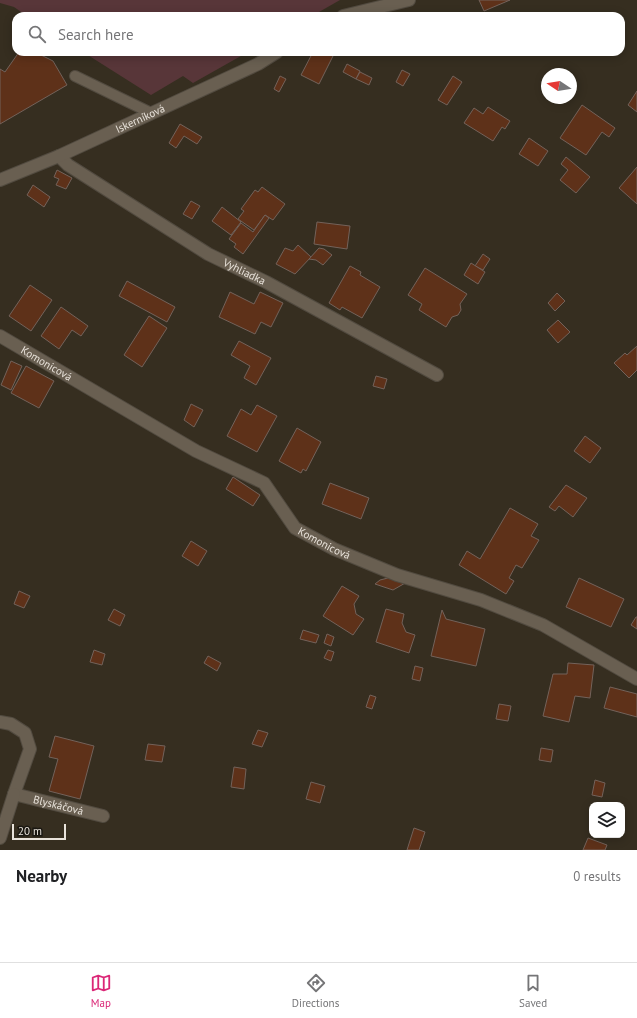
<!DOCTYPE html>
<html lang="en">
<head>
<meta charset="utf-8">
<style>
  body { margin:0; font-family:"PT Sans",sans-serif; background:#f2f2f2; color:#202124 }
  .controls { position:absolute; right:12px; bottom:12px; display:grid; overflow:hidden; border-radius:8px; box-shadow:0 2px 10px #0003 }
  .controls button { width:36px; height:36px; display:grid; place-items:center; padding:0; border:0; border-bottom:1px solid #e0e0e0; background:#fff; color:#202124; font:20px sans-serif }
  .compass { position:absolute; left:541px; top:68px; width:36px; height:36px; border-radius:50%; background:#fff; box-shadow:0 2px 10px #0003; rotate:282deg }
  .scale { position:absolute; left:12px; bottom:10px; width:54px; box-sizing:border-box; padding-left:4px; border:2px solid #e9e3db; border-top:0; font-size:11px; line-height:14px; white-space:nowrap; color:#e9e3db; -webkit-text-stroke:3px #1a1711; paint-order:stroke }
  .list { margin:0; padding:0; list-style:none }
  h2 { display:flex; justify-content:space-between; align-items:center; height:52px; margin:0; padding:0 16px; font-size:17px }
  h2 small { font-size:13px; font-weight:400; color:#757577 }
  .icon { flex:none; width:22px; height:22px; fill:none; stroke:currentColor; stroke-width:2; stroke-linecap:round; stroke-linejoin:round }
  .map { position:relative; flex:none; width:637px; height:850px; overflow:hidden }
  .search { position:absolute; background:#fff; box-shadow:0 2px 10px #0003; left:12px; right:12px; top:12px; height:44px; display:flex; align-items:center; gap:10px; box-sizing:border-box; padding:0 14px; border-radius:12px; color:#757577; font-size:15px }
  .sheet { height:112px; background:#fff }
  nav { display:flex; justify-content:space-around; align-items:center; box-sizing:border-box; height:56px; border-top:1px solid #e0e0e0; background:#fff; font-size:11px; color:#757577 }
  nav a { display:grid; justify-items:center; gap:2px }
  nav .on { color:#db2777 }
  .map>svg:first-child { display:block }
  .green { fill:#583639 }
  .building { fill:#5e3119; stroke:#73625a }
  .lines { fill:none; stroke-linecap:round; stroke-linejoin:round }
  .lane-casing { stroke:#524b40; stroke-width:12 }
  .street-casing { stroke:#524b40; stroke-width:14 }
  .lane { stroke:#695f51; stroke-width:10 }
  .street { stroke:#695f51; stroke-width:12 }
  .labels { text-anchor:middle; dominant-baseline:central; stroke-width:3.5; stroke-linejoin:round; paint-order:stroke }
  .street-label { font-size:11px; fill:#e9e3db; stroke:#1a1711 }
</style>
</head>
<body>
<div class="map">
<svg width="637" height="850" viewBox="0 0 637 850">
  <rect width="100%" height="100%" fill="#362e20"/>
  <g class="green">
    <polygon points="0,0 340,0 312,16 27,16 14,7 0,3"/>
    <polygon points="83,52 248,52 193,83 183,76 151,95"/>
  </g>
  <g class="building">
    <polygon points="479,0 510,0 484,11"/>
    <polygon points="19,52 35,52 53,61 67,85 0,124 0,69 5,72"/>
    <polygon points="313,52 324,52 333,56 319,84 301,75"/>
    <polygon points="347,64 360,71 356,79 343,72"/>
    <polygon points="402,70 410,74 403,86 396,82"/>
    <polygon points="360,72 372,78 369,85 356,79"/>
    <polygon points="280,76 286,79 279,92 274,89"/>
    <polygon points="453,76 462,82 447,105 438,100"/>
    <polygon points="637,91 637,112 628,105"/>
    <polygon points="582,105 615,128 609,137 602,132 586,155 560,138"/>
    <polygon points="488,107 510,121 505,129 502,127 493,141 464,123 474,108 483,114"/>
    <polygon points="180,124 202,137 197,144 184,136 176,148 169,143"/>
    <polygon points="529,138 548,151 538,166 519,154"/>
    <polygon points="566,157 590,177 576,193 560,180 568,170 561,164"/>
    <polygon points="637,167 637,204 619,188"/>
    <polygon points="57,170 72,178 66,189 56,185 59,179 54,177"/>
    <polygon points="33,185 50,197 44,207 27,195"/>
    <polygon points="262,187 285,204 273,220 265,215 254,230 238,219 244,211 241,209 255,190 258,192"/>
    <polygon points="191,201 200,206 192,219 183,214"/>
    <polygon points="222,207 241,222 231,235 212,221"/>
    <polygon points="265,215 269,218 243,254 234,247 236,244 229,239 241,223 253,232"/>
    <polygon points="317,222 350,226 347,249 314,244"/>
    <polygon points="298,245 311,257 295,274 276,264 285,248 293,251"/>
    <polygon points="319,248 324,249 332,255 323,265 316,260 309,259"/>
    <polygon points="483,254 490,259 483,270 475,266"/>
    <polygon points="471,263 485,272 478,284 464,275"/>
    <polygon points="350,266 361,272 360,275 380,287 362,318 342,307 340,310 329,303"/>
    <polygon points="425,268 467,294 460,304 461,310 458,315 452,317 446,327 419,310 422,304 408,295"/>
    <polygon points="127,281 175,307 167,322 119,296"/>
    <polygon points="30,285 52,300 31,331 9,316"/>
    <polygon points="230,292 254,304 260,292 283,303 271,327 261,322 255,334 219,317"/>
    <polygon points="557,293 565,301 555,311 548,303"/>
    <polygon points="61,307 88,326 81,336 72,330 59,349 41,336"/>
    <polygon points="149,316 167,328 142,367 124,355"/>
    <polygon points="558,320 570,332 558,343 547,330"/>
    <polygon points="239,341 271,358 256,385 244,378 250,366 231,355"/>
    <polygon points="637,346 637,370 629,378 614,363 625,353 627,355"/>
    <polygon points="11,361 22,366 11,390 1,385"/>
    <polygon points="26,366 54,381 39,408 11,393"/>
    <polygon points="376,376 387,379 384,389 373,386"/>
    <polygon points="191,404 203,410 194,427 184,420"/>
    <polygon points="257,405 277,416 257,452 227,436 241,409 251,415"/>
    <polygon points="297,428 321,442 306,471 303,469 301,473 279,461"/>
    <polygon points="585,436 601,448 590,463 574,451"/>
    <polygon points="233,477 260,495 253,506 226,489"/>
    <polygon points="330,483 369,498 361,519 322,504"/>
    <polygon points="566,485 587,498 573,517 559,506 555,511 549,507"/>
    <polygon points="510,508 538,524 531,536 539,540 522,568 516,565 509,578 514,581 506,594 459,565 467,551 480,559"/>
    <polygon points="191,541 207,551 198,566 182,556"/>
    <polygon points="388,578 396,579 407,582 393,590 375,584 380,580"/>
    <polygon points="579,578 624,599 611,627 566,607"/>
    <polygon points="342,586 359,596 354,604 356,614 364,619 353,635 323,616"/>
    <polygon points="19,591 30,596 24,608 14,604"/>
    <polygon points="114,609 125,615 120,626 108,620"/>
    <polygon points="386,609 404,614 402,623 406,632 415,635 409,653 376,642"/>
    <polygon points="442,610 446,619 485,629 476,666 431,656"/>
    <polygon points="636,617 637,617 637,629 631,625"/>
    <polygon points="303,630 319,635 316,643 300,639"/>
    <polygon points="327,634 334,637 331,646 324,643"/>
    <polygon points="94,650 105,654 102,665 90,662"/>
    <polygon points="328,650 334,652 331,661 324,658"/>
    <polygon points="208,656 221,663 217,671 204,663"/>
    <polygon points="568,663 594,665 590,698 575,696 569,722 543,716 553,674 567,674"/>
    <polygon points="415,666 423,668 420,681 412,679"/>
    <polygon points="610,687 637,694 637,717 604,708"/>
    <polygon points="370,695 376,697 372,709 366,707"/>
    <polygon points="499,704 511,706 508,721 496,719"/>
    <polygon points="258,730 268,733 262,747 252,744"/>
    <polygon points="55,736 94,746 80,799 49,791 58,759 49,757"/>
    <polygon points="148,744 165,746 162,762 145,760"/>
    <polygon points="541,748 553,750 551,762 539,760"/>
    <polygon points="234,767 246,769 244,789 231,787"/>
    <polygon points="595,780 605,783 602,797 592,795"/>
    <polygon points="311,782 325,786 320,803 306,799"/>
    <polygon points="414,828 425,832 419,850 407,850"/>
    <polygon points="588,838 607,845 605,850 583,850"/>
  </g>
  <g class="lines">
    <defs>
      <polyline id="lane" points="75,76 151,113"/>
      <g id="street">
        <polyline points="343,16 409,0"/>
        <path id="s1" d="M59 156 68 165 208 254 266 282 437 375"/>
        <path id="s2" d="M0 180 59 156 258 64 277 52"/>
        <path id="s3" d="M0 336 196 451 264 483 295 528 334 549 397 575 481 600 543 625 637 679"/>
        <path id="s4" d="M0 722 11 724 25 733 30 749 14 794 103 816"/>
        <polyline points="0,838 14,794"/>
      </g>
    </defs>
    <use href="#lane" class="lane-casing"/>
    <use href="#street" class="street-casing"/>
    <use href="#lane" class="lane"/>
    <use href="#street" class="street"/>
  </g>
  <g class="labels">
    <g class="street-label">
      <text stroke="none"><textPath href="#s2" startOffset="153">Iskerníková</textPath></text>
      <text stroke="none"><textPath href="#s1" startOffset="219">Vyhliadka</textPath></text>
      <text stroke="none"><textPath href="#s3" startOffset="54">Komonicová</textPath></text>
      <text stroke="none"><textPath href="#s3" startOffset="390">Komonicová</textPath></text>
      <text stroke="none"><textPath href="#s4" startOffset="138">Blyskáčová</textPath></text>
    </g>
  </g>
</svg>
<div class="controls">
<button><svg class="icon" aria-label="layers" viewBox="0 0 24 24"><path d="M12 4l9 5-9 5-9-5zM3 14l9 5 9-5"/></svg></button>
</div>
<svg class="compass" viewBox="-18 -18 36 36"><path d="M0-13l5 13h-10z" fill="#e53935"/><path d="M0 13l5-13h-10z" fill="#757577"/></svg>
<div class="scale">20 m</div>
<div class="search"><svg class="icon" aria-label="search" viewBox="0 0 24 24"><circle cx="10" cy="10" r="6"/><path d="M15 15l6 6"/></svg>Search here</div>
</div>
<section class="sheet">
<h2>Nearby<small>0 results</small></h2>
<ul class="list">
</ul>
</section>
<nav>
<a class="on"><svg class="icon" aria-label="map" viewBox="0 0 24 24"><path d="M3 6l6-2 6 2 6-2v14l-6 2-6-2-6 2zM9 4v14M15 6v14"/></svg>Map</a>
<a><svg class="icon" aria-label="directions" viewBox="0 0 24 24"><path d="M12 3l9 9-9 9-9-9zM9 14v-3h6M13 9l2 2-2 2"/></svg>Directions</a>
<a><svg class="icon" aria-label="saved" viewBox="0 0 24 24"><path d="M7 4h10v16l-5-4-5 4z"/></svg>Saved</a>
</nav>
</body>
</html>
